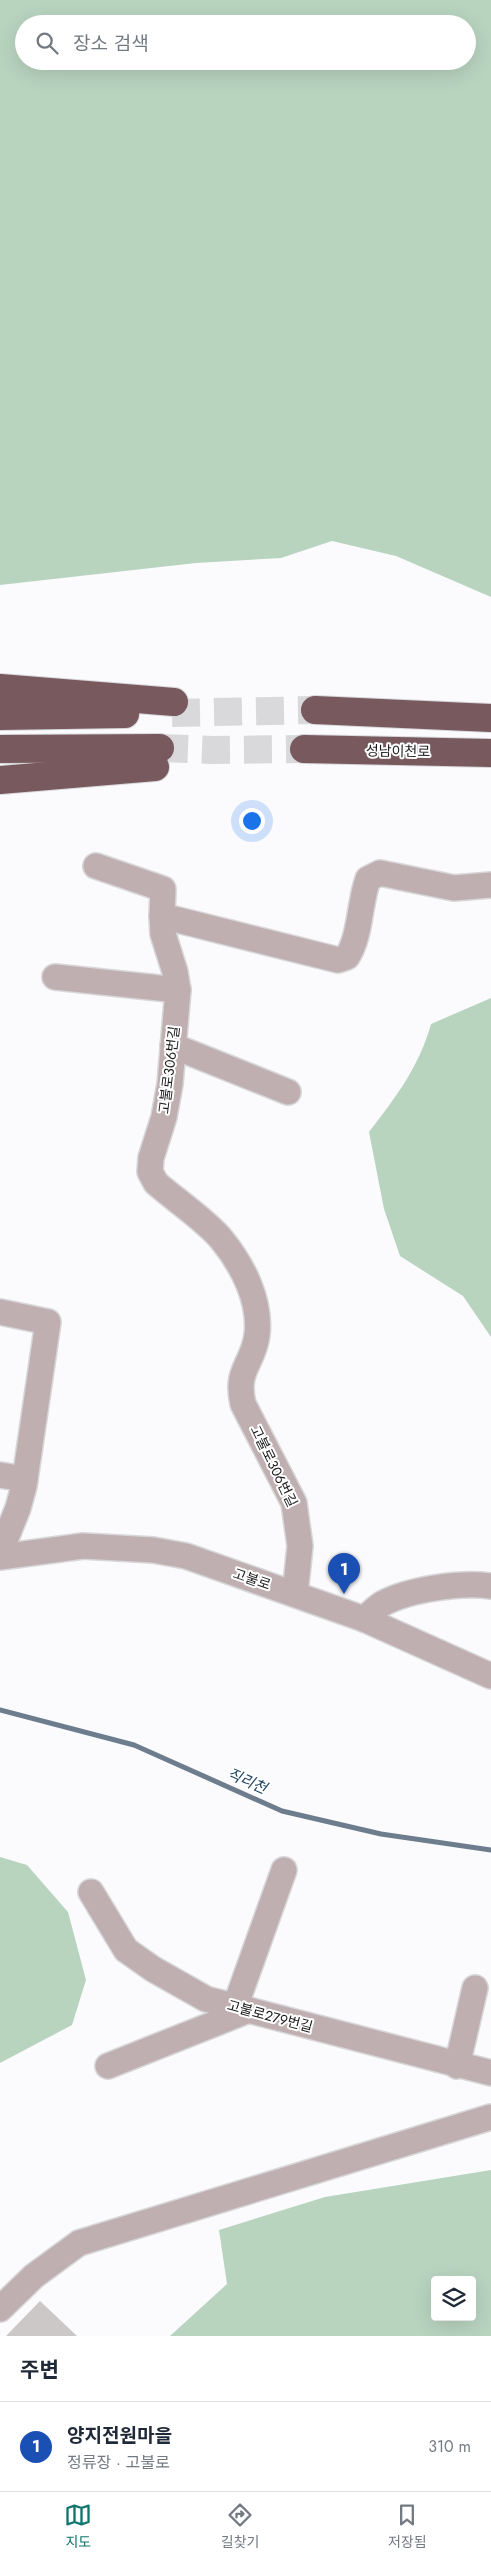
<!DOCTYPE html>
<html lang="ko">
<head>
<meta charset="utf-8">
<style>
  body { margin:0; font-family:Jost,"Noto Sans KR",sans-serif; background:#f6f6f7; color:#1f2937 }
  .controls { position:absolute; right:15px; bottom:15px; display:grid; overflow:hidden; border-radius:5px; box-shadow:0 5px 20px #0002 }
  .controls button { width:45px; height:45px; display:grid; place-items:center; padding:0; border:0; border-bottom:1px solid #e0e1e3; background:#fff; color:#1f2937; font:25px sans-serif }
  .you { position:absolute; left:251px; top:820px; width:18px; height:18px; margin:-12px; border:4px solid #fff; border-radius:50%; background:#1a73e8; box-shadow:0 0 0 8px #1a73e833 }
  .badge { display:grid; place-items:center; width:32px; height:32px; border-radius:50%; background:#0f766e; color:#fff; font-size:16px; font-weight:700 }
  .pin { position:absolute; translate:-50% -41px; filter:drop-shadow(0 1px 2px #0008) }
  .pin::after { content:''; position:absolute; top:26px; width:18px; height:15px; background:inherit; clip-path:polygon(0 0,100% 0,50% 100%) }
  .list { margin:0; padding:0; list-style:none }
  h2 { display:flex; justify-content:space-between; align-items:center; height:65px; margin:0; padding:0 20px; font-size:21px }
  h2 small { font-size:16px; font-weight:400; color:#747a83 }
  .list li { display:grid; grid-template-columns:32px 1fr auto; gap:15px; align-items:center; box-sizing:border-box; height:90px; padding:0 20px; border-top:1px solid #e0e1e3 }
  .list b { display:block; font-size:19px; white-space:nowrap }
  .list p { margin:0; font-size:16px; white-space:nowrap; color:#747a83 }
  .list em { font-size:16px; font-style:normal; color:#747a83 }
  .icon { flex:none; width:28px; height:28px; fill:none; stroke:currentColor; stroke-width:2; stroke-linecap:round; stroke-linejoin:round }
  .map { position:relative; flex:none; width:491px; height:2336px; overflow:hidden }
  .search { position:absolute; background:#fff; box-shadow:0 5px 20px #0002; left:15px; right:15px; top:15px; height:55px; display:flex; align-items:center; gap:12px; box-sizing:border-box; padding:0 18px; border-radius:28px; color:#747a83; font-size:19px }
  .sheet { height:155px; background:#fff }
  nav { display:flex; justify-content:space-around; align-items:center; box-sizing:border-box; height:70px; border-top:1px solid #e0e1e3; background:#fff; font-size:14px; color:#747a83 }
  nav a { display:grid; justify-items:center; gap:2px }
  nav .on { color:#0f766e }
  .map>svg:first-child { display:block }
  .forest { fill:#b8d4bf; fill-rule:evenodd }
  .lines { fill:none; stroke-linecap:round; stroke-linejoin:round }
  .stream { stroke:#6d7d8d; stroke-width:5 }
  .building { fill:#ccc8c7 }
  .highway-tunnel { stroke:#d9d9dc; stroke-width:28; stroke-dasharray:28 14; stroke-linecap:butt }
  .minor-casing { stroke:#d7d7da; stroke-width:28 }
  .highway-casing { stroke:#d7d7da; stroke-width:30 }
  .minor { stroke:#bfafb1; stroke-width:25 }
  .highway { stroke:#77595e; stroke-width:28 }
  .labels { text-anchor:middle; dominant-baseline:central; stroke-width:4; stroke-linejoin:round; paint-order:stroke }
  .street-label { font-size:14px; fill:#1b1b1c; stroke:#fff }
  .water-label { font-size:15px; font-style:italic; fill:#1c4363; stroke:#fff }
</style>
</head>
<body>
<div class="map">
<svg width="491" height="2336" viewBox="0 0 491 2336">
  <rect width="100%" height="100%" fill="#fbfbfe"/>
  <g class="forest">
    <path d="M0 0H491V597L396 556 332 541 281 558 196 563 0 585ZM24 24H467V61H24Z"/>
    <path d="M491 998V1337L463 1296 400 1256 384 1209 369 1132C396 1097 419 1067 431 1024Z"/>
    <polygon points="0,1857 27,1865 68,1912 86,1980 72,2025 0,2063"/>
    <path d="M491 2170V2336H170L227 2284 219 2230 325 2197ZM435 2280H472V2317H435Z"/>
  </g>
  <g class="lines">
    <polyline class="stream" points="0,1710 134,1745 282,1811 381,1834 491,1850"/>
  </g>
  <polygon class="building" points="40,2301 77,2336 6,2336"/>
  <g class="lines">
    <g class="highway-tunnel">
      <polyline points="172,713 315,710"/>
      <polyline points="160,748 212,750 304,749"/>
    </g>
    <defs>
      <g id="minor">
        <polyline points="96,866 163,889 162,916"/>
        <polyline points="55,977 178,990"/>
        <polyline points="173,1046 288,1092"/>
        <polyline points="0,1312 48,1322 24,1486 18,1508 0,1553"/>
        <polyline points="0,1475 25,1479"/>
        <polyline points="0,1557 83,1546 153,1550 186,1556 364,1619 491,1676"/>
        <path d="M295 1594 300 1546 294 1503 243 1404C235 1369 253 1365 257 1335 261 1301 243 1266 222 1240 208 1222 174 1199 156 1183L150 1172 151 1158 164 1117 170 1084 178 990 175 972 163 934 162 916 338 960 347 957C361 935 359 904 368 879L380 873 454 888 491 885"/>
        <path d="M364 1619C370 1614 376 1608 382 1604 409 1589 461 1582 491 1586"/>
        <polyline points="91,1892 126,1950 153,1969 206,1999 491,2073"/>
        <polyline points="235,2007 284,1870"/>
        <polyline points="108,2066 249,2010"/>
        <polyline points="457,2066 475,1988"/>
        <polyline points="0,2309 34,2276 79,2243 491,2117"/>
      </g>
      <g id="highway">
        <polyline points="0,688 174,702"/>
        <polyline points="315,710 491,718"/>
        <polyline points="0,716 125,714"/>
        <polyline points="0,749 160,748"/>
        <polyline points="304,749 491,753"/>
        <polyline points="0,780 155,767"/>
      </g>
    </defs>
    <use href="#minor" class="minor-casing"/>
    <use href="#highway" class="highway-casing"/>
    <use href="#minor" class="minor"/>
    <use href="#highway" class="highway"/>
  </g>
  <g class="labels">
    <g class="street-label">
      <text transform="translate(398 751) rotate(1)">성남이천로</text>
      <text transform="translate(169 1070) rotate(-83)">고불로306번길</text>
      <text transform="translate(274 1466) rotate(64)">고불로306번길</text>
      <text transform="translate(252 1579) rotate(19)">고불로</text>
      <text transform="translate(270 2016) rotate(15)">고불로279번길</text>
    </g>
    <g class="water-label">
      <text transform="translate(247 1781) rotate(24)">직리천</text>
    </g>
  </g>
</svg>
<div class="controls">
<button><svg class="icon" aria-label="layers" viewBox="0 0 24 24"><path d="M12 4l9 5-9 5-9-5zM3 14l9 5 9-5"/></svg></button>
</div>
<div class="you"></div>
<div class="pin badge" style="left:344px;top:1594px;background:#1a4fb4">1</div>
<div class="search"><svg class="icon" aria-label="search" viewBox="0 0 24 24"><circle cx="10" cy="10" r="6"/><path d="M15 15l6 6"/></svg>장소 검색</div>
</div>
<section class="sheet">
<h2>주변<small></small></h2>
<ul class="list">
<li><span class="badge" style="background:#1a4fb4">1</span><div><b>양지전원마을</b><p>정류장 · 고불로</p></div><em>310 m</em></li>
</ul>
</section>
<nav>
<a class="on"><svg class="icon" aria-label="map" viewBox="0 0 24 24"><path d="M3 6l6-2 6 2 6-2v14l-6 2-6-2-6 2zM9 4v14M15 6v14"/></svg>지도</a>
<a><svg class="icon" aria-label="directions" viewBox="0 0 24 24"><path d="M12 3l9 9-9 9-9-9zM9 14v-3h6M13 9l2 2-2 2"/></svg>길찾기</a>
<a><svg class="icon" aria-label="saved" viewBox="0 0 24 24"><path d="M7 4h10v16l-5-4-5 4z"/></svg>저장됨</a>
</nav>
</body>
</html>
